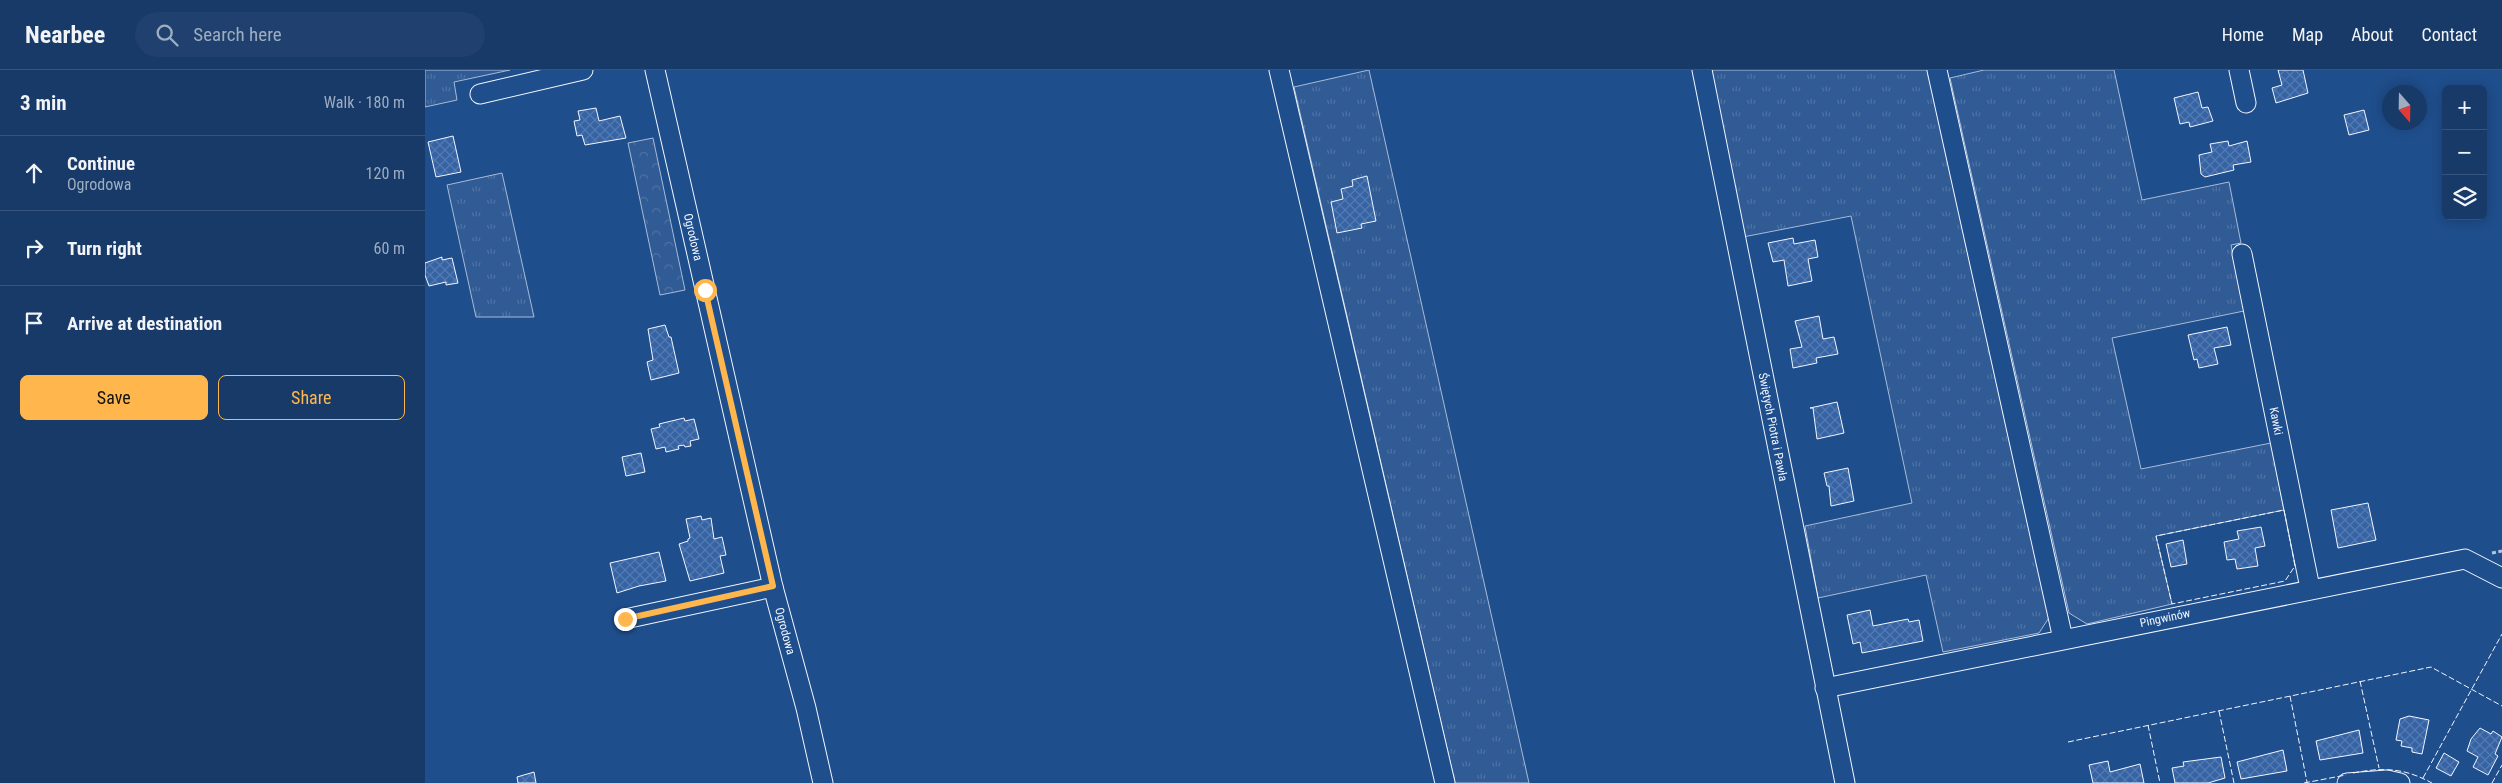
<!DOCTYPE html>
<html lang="en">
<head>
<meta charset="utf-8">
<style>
  body { margin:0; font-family:"Roboto Condensed",sans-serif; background:#20416f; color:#f1f3f6 }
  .controls { position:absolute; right:15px; top:15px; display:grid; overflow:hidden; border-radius:8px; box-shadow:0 2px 12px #0003 }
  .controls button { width:45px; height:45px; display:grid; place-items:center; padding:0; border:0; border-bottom:1px solid #36547d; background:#173a69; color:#f1f3f6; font:25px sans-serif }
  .compass { position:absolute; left:1957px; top:15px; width:45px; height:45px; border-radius:50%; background:#173a69; box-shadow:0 2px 12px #0003; rotate:160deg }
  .stop { position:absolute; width:15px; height:15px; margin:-11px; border:4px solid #ffb74d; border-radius:50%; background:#fff }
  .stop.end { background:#ffb74d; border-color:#fff; box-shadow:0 1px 5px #0008 }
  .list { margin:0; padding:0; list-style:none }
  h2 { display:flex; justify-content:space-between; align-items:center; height:65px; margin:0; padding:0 20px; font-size:21px }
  h2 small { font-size:16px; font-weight:400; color:#9eadc0 }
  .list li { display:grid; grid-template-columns:32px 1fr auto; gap:15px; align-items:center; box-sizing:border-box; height:75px; padding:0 20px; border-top:1px solid #36547d }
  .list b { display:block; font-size:19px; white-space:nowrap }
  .list p { margin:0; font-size:16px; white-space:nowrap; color:#9eadc0 }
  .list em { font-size:16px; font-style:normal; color:#9eadc0 }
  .actions { display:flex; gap:10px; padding:15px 20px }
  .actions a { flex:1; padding:11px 0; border:1px solid #ffb74d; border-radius:8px; text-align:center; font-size:18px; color:#ffb74d }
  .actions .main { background:#ffb74d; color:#111 }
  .icon { flex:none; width:28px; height:28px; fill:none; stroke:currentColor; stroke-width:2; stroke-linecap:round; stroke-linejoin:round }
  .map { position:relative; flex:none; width:2077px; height:713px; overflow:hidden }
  header { display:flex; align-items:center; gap:30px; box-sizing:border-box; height:70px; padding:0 25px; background:#173a69; border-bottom:1px solid #36547d }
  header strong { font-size:24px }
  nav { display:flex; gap:28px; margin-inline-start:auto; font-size:18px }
  .search { width:350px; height:45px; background:#20416f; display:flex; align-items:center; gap:12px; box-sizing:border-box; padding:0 18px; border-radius:28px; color:#9eadc0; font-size:19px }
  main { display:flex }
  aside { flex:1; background:#173a69 }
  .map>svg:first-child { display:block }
  .grass { fill:url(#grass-tufts); stroke:#a8bbd7 }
  .forest { fill:url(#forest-crowns); stroke:#a8bbd7 }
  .building { fill:url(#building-cross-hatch); stroke:#f2f6ff }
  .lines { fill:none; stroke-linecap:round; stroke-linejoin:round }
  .minor-casing { stroke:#f2f6ff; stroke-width:21 }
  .path { stroke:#b3c4dc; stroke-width:3; stroke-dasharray:4 2.5; stroke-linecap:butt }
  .minor { stroke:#1f4e8c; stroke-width:19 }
  .fence { stroke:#f2f6ff; stroke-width:1; stroke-dasharray:6 2.5; stroke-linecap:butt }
  .route { stroke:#ffb74d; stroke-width:6 }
  .labels { text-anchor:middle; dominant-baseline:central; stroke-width:4; stroke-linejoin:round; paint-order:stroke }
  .street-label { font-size:12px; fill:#f2f6ff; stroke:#1f4e8c }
</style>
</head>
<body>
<header>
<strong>Nearbee</strong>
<div class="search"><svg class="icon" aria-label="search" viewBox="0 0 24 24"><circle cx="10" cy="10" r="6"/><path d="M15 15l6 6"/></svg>Search here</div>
<nav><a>Home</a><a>Map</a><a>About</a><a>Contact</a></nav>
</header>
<main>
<aside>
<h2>3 min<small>Walk · 180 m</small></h2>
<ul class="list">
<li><svg class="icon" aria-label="ahead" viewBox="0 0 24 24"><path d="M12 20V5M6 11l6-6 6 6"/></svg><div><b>Continue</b><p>Ogrodowa</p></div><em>120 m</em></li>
<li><svg class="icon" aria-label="right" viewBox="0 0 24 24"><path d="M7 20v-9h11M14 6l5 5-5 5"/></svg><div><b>Turn right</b></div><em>60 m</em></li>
<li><svg class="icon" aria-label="arrive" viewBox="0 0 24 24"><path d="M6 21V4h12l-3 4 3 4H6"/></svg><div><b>Arrive at destination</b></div></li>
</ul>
<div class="actions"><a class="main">Save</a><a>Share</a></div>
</aside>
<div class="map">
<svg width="2077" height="713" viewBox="0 0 2077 713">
  <defs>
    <pattern id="grass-tufts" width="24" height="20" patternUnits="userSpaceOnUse" patternTransform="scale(1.25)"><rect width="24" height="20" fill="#305b95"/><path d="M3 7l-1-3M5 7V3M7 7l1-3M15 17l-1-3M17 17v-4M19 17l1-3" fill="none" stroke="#4e73a5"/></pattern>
    <pattern id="forest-crowns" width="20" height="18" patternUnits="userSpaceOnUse" patternTransform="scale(1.25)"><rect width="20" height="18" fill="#305b95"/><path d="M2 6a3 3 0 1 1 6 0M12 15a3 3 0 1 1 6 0" fill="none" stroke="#4e73a5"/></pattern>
    <pattern id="building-cross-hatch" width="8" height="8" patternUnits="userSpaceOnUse" patternTransform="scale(1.25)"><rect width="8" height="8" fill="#3563a3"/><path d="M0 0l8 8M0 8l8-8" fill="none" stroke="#537ab1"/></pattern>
  </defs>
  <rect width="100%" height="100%" fill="#1f4e8c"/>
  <g class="grass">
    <polygon points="0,0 85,0 29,12 32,30 0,37"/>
    <polygon points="944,0 1104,713 1030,713 869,17"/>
    <polygon points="1285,0 1505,0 1625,546 1614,563 1518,582 1501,505 1393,528 1380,456 1487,433 1426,146 1318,167"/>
    <polygon points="1559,0 1689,0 1717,130 1804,112 1816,173 1806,175 1819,241 1687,268 1716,399 1846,373 1859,440 1731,466 1747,534 1662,554 1644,543 1525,8"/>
    <polygon points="77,103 109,247 51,247 22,115"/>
  </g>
  <polygon class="forest" points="228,68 260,220 235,225 203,73"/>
  <g class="building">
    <polygon points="1853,0 1878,0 1883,23 1851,33 1847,18 1857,15"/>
    <polygon points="1773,22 1777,38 1783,37 1788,51 1765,57 1764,52 1755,54 1749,28"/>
    <polygon points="171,38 174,51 195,46 201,68 160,75 157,65 152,66 149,51 155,50 153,41"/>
    <polygon points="1939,40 1944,60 1924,65 1919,45"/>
    <polygon points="28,66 36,102 11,107 3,72"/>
    <polygon points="1803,71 1804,76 1822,71 1826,92 1808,95 1809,100 1780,107 1776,104 1774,85 1787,82 1785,74"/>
    <polygon points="942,106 951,151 936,154 937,158 912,163 906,132 918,129 916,119 928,116 927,110"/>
    <polygon points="1368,168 1369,174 1390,170 1393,187 1383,189 1387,211 1363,216 1359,190 1348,192 1343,173"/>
    <polygon points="17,187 17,190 27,188 33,213 21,215 21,212 4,216 0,205 0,193"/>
    <polygon points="1394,246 1398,269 1409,267 1413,284 1391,288 1392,293 1368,298 1365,279 1377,277 1370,251"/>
    <polygon points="240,255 244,267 246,267 254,303 226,310 222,292 228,290 223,259"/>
    <polygon points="1802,257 1806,275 1789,278 1793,294 1774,298 1772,289 1769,290 1763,265"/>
    <polygon points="1412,332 1419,363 1392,369 1388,338 1385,338"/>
    <polygon points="259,348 260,351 269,349 274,369 265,371 266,376 260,377 259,375 253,376 254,379 241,382 240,377 231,379 226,359 235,357 234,354"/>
    <polygon points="216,383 220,402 201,406 197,387"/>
    <polygon points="1423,398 1429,431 1406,436 1404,416 1402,416 1399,403"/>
    <polygon points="1943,433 1951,470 1913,478 1906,440"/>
    <polygon points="276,446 277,450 286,448 289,469 297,467 301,485 295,486 299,503 265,511 254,474 263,471 263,469 265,468 261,449"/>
    <polygon points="1836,457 1840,476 1830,478 1833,496 1812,499 1810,489 1802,490 1799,472 1814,469 1812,461"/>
    <polygon points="1758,470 1762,494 1746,497 1741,474"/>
    <polygon points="234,482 241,511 214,516 192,523 185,493"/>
    <polygon points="1445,540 1448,556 1483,549 1484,552 1494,550 1498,571 1437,583 1435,572 1428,574 1422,545"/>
    <polygon points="1984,646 2004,650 1997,684 1987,682 1987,678 1976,676 1977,671 1971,670 1975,649"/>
    <polygon points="2055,658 2066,664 2068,661 2077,667 2070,684 2073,686 2063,705 2048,697 2053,687 2042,681 2046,669"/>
    <polygon points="1934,660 1938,683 1895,690 1891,671"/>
    <polygon points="1858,680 1862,701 1816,709 1812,692"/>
    <polygon points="2019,683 2034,692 2026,706 2011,698"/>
    <polygon points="1796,687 1800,708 1783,713 1750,713 1747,698 1759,696 1758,692"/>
    <polygon points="1683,691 1685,702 1715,694 1719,713 1668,713 1664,695"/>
    <polygon points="109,702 111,713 93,713 92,707"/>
  </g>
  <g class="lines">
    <defs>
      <g id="minor">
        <polyline points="230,0 348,517 381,638 398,713"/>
        <polyline points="854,0 1020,713"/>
        <polyline points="1277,0 1420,713"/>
        <polyline points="1512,0 1638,569"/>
        <polyline points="1814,0 1821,33"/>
        <polyline points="55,24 158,0"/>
        <polyline points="1817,184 1885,518"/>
        <polyline points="200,549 348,517"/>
        <polyline points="1400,618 2040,489 2077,508"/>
        <polyline points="1922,713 1962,710 1975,713"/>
      </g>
    </defs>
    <use href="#minor" class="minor-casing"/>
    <polyline class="path" points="2067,483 2077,481"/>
    <use href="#minor" class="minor"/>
    <g class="fence">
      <polygon points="1859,440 1870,496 1860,511 1747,534 1731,466"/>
      <polyline points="1935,611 1954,698"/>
      <polyline points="1865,626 1882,712"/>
      <polyline points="1794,641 1809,713"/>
      <polyline points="1723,655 1735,713"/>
      <polyline points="1643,672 2006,597 2077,636"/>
      <path d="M1928 703C1959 697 1979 698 2007 713"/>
      <polyline points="1998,708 2077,564"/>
      <polyline points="1879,713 1921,705"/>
      <polyline points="2067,713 2077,695"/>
    </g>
  </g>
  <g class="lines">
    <polyline class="route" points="200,549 348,516 280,220"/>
  </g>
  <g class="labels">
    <g class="street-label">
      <text transform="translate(268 167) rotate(77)">Ogrodowa</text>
      <text transform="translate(1851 351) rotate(79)">Kawki</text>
      <text transform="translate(1348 357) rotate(79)">Świętych Piotra i Pawła</text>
      <text transform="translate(1740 548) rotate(-12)">Pingwinów</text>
      <text transform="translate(360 561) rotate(75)">Ogrodowa</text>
    </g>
  </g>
</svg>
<div class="controls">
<button>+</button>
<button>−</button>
<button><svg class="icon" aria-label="layers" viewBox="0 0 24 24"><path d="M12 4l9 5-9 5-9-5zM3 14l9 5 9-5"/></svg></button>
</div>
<svg class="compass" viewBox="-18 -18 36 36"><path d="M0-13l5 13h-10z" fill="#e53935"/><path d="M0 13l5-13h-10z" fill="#9eadc0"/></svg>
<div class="stop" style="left:280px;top:220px"></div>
<div class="stop end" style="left:200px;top:549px"></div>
</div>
</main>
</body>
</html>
